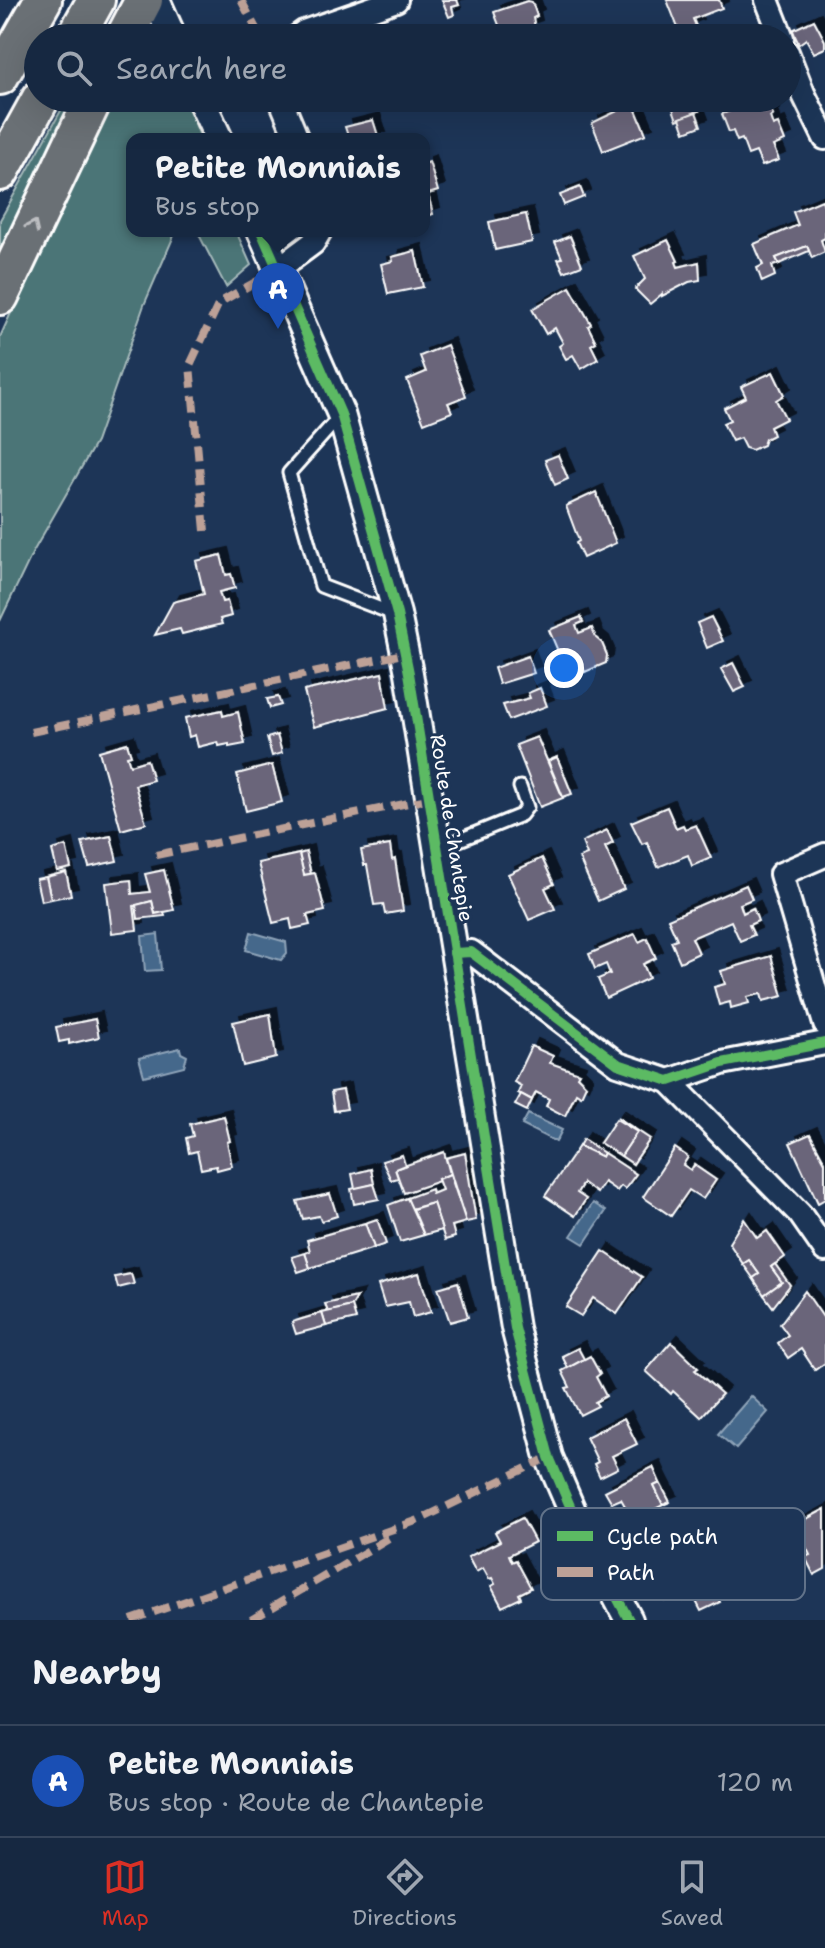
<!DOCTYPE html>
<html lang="en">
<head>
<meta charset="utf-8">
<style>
  body { margin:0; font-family:"Shantell Sans",sans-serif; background:#1f3048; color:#f1f3f6 }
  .you { position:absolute; left:564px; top:668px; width:28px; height:28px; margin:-20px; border:6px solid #fff; border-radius:50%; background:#1a73e8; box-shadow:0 0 0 12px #1a73e833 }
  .badge { display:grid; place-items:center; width:52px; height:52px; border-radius:50%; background:#d93025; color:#fff; font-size:26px; font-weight:700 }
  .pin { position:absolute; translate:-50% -66px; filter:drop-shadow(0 2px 4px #0008) }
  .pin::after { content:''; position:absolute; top:42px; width:28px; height:24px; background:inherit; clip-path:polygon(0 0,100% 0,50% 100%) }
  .popup { position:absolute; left:126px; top:133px; width:304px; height:104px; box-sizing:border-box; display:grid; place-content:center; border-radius:16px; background:#162841; filter:drop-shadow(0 2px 6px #0005); font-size:26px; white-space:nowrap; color:#9ea6b1 }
  .popup b { font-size:30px; color:#f1f3f6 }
  .popup::after { content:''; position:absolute; left:50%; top:100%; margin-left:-16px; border:16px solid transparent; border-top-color:#162841 }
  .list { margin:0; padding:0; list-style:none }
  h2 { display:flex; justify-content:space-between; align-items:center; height:104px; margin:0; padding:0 32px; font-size:34px }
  h2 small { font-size:26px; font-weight:400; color:#9ea6b1 }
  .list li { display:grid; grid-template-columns:52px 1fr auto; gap:24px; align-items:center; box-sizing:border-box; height:112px; padding:0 32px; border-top:2px solid #35445a }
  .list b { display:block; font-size:30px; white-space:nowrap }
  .list p { margin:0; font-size:26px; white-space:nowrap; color:#9ea6b1 }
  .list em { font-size:26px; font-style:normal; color:#9ea6b1 }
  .icon { flex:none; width:44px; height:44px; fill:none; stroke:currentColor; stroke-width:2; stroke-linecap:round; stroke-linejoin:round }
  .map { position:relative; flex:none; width:825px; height:1620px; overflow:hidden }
  .search { position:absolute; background:#162841; box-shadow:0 8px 32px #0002; left:24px; right:24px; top:24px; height:88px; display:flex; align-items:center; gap:20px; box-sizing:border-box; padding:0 28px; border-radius:44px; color:#9ea6b1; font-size:30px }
  .sheet { height:216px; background:#162841 }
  nav { display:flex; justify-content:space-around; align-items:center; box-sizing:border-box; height:112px; border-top:2px solid #35445a; background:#162841; font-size:22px; color:#9ea6b1 }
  nav a { display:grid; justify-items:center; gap:4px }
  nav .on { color:#d93025 }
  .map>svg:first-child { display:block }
  .green { fill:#4c7477; stroke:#a6babb; stroke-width:2 }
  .water { fill:#44688b; stroke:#8fa4b9; stroke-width:2 }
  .building { fill:#6b657a; stroke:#fff; stroke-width:2; filter:url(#shadow) }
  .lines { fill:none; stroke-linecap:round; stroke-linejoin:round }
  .service-casing { stroke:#fff; stroke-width:17 }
  .minor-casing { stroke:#fff; stroke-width:28 }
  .tertiary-casing { stroke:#fff; stroke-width:32 }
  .trunk-casing { stroke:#fff; stroke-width:42 }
  .service { stroke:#1d3557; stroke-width:11 }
  .minor { stroke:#1d3557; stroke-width:22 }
  .tertiary { stroke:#1d3557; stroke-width:26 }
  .trunk { stroke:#6b6f75; stroke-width:36 }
  .quiet { stroke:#bda197; stroke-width:8; stroke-dasharray:16 8; stroke-linecap:butt }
  .cycleway-casing { stroke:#1d3557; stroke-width:15 }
  .cycleway { stroke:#5cba63; stroke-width:10 }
  .oneway { stroke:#bcbec1 }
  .labels { text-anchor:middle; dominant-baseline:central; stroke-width:6; stroke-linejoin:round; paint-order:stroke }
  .street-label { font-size:20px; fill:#fff; stroke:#1d3557 }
  .key { fill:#1d3557; stroke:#617289; stroke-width:2 }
  .key-label { font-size:22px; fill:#fff }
</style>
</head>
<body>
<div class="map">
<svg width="825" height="1620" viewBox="0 0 825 1620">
  <defs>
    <filter id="shadow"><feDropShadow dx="7" dy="-7" stdDeviation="0" flood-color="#0009"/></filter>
  </defs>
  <rect width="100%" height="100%" fill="#1d3557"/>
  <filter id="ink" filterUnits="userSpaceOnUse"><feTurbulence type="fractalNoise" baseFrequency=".0125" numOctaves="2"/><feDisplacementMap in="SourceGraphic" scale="16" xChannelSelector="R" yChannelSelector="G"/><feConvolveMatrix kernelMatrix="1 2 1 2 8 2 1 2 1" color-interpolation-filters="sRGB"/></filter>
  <g filter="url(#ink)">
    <g class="green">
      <polygon points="68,98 83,98 0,275 0,220"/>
      <polygon points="120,98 185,98 201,139 132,139 132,231 176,231 144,305 96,442 33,552 0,621 0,337 75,172 111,101"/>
      <polygon points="197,231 236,231 251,265 226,287"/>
    </g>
    <g class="water">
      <polygon points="251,932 286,942 287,953 281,960 246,950"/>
      <polygon points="158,934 161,970 145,971 142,936"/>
      <polygon points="180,1048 181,1053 187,1056 184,1066 144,1076 139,1058"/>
      <polygon points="528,1114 562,1130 556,1142 522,1125"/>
      <polygon points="593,1203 606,1211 584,1244 571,1236"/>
      <polygon points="751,1396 768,1412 736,1449 718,1434"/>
    </g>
    <g class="building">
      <polygon points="442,0 457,0 459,5 452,7 454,15 449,17"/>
      <polygon points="667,0 719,0 722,8 693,19 696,26 680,33"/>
      <polygon points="527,1 532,2 537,16 533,18 535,27 504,38 494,12"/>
      <polygon points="814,20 825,41 825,48 814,53 806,39 799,44 792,30"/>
      <polygon points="547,98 548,101 520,110 516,99"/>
      <polygon points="631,98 646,134 603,151 592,123 626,107 623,101"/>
      <polygon points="669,98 693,98 699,111 677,120"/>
      <polygon points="766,98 773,115 770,117 773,126 778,124 785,141 773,146 779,160 762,166 756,152 748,155 742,139 737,141 733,131 729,132 722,114"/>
      <polygon points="696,112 701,126 685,132 680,118"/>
      <polygon points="373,120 379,139 349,139 345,127"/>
      <polygon points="429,162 438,191 428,194 433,214 424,217 424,164"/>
      <polygon points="580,187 584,197 564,205 560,195"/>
      <polygon points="822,200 825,208 825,238 821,240 825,252 812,258 807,246 776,258 779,264 772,266 775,276 762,282 757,268 763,265 754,244 798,225 793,212"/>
      <polygon points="526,214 532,242 495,250 489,222"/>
      <polygon points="570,236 582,265 564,272 558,259 562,258 555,242"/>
      <polygon points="668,240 678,261 676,262 678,267 699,262 700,280 689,282 662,296 662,294 650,304 635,289 645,279 634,256"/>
      <polygon points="807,246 809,251 779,264 776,258"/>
      <polygon points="415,251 423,287 388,294 381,264 393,261 392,257"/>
      <polygon points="570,287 591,324 588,326 596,342 591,345 598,359 581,369 573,355 566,359 559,346 563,343 555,328 546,334 532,309"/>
      <polygon points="447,345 466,396 448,403 452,412 424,423 407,380 426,372 420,356"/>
      <polygon points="773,372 784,395 776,400 786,419 770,427 773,435 765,439 763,445 752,450 745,448 740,438 732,441 723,423 730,420 724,408 746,397 741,387"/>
      <polygon points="558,455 568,479 555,485 545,460"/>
      <polygon points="596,492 616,543 583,558 576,543 579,541 566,506"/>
      <polygon points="221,555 226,575 231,574 235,588 219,592 222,602 227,601 231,616 220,619 222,624 182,634 180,629 155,635 173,602 204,594 196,561"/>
      <polygon points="581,617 583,622 576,625 579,633 592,628 596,638 602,643 607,655 606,663 585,672 583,668 568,675 549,630"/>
      <polygon points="711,617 723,641 707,648 697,623"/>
      <polygon points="528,656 534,673 499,684 494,668"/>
      <polygon points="562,660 568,675 583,668 585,672 566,680 558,661"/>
      <polygon points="733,663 745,687 734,692 721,669"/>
      <polygon points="382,673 388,708 314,727 304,691"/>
      <polygon points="540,688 547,706 509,720 503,705 530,698 528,693"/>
      <polygon points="278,697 281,705 270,708 267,699"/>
      <polygon points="222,710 223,716 238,712 245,744 229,747 229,744 219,746 218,742 198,747 195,735 189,737 185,718"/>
      <polygon points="277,735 282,753 272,756 267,738"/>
      <polygon points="537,737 563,798 540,807 516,745"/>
      <polygon points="127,743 131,755 127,756 130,765 147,760 153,780 135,785 146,823 121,830 99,751"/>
      <polygon points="557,757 572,794 563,797 548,761"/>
      <polygon points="272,765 282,802 246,811 237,774"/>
      <polygon points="667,807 676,828 683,825 685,829 696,825 711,858 692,866 688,855 658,867 647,842 642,844 631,822"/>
      <polygon points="607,830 613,843 605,847 624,889 598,901 579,858 587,855 582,842"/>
      <polygon points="111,836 117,861 89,867 82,842"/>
      <polygon points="390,845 392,860 395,859 403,911 385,914 383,904 374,905 367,865 364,865 361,850"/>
      <polygon points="66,846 71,868 57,871 52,850"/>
      <polygon points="306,852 311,874 304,875 299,854"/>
      <polygon points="299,854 304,875 315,873 325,911 307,915 310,925 292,929 290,919 273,923 258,863"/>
      <polygon points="542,858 554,884 545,888 555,909 529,920 508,874"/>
      <polygon points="164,870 174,910 155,914 152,901 134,906 137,930 112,933 106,883 131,880 132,894 150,892 145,874"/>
      <polygon points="66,872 71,895 51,899 46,877"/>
      <polygon points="46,877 51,899 41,901 36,879"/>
      <polygon points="746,885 752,899 740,904 743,913 753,908 758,921 749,925 754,935 740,941 731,921 692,938 699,953 680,962 671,941 677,939 668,919"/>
      <polygon points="152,901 155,914 164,912 165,916 138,919 136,905"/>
      <polygon points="635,934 639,942 647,938 656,958 643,964 649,978 606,998 598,979 610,974 606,964 595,969 589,954"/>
      <polygon points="771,956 783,996 763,1001 761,994 747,997 749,1003 731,1008 730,1002 719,1005 714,987 725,984 721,971"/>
      <polygon points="270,1014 276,1058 243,1066 233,1022"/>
      <polygon points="95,1019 99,1037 69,1044 69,1040 59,1042 56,1027"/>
      <polygon points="531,1046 553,1056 550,1063 579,1073 577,1076 586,1085 581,1096 576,1093 565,1116 546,1106 549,1099 536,1092 532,1100 518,1093 521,1086 514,1082"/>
      <polygon points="343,1090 347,1109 334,1111 331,1092"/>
      <polygon points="521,1094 532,1100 527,1111 515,1105"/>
      <polygon points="224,1116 230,1141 227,1142 232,1166 217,1170 216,1166 201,1169 197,1151 189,1153 186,1138 193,1136 190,1124"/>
      <polygon points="617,1117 650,1139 633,1164 621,1156 637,1132"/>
      <polygon points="616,1119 637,1132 621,1156 600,1143"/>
      <polygon points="810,1134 825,1162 825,1199 818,1203 790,1143"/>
      <polygon points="583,1139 604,1153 602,1157 579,1146"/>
      <polygon points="579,1146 602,1157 604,1153 636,1174 625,1189 621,1186 617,1191 604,1182 597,1193 583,1183 577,1193 586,1199 575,1216 545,1196"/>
      <polygon points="675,1148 688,1157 683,1165 691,1170 694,1165 716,1180 703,1199 689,1190 671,1216 643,1197"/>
      <polygon points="444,1152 450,1174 438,1179 439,1181 404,1193 395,1169"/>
      <polygon points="465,1153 476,1220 466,1222 446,1158"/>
      <polygon points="402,1155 405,1165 395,1169 398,1178 391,1180 382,1161"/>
      <polygon points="371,1169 374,1184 355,1189 352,1174"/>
      <polygon points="450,1174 466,1222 452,1226 455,1237 445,1240 433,1203 411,1209 407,1198 431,1189 432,1194 442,1190 438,1179"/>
      <polygon points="374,1184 379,1199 354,1204 351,1189"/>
      <polygon points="330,1194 337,1216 321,1221 319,1216 303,1219 297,1201"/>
      <polygon points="407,1198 424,1235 400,1242 388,1205"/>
      <polygon points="433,1203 442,1230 424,1235 413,1209"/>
      <polygon points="377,1219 386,1244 374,1248 365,1223"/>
      <polygon points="744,1219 757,1238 767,1231 785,1257 771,1267 782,1282 764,1295 753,1278 759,1274 749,1260 743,1264 729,1243"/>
      <polygon points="365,1223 374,1248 310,1268 305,1253 310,1251 307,1240"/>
      <polygon points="603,1251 642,1277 617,1314 593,1298 581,1316 566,1307"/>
      <polygon points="305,1253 310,1268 298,1272 292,1257"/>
      <polygon points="749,1260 759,1274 753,1278 743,1264"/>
      <polygon points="775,1264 790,1285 773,1307 764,1295 782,1282 771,1267"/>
      <polygon points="419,1273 431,1312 413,1317 409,1302 385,1307 378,1285"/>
      <polygon points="131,1274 134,1284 118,1288 115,1277"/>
      <polygon points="458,1282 468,1317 450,1322 438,1288"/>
      <polygon points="805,1291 825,1320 825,1363 815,1370 801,1349 788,1358 778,1343 788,1335 780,1324"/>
      <polygon points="357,1297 352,1306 328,1312 325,1304"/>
      <polygon points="352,1306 356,1319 326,1326 322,1313"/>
      <polygon points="322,1313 326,1326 296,1334 292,1322"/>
      <polygon points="671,1342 698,1368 695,1370 722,1394 701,1417 673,1391 671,1394 646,1371"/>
      <polygon points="578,1348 584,1359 568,1368 562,1356"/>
      <polygon points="590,1356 600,1374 596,1377 606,1396 595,1402 598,1406 580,1415 566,1388 570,1387 562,1371"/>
      <polygon points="624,1418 637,1444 612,1456 618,1468 600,1477 594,1464 598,1462 586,1437"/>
      <polygon points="653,1467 660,1483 654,1486 663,1505 626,1524 619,1509 625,1506 621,1499 612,1503 605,1491"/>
      <polygon points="660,1483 670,1502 663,1505 654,1486"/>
      <polygon points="825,1509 825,1569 814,1575 805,1557 810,1555 795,1525"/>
      <polygon points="522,1518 535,1542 509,1555 512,1562 516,1560 531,1588 519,1594 521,1598 502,1607 491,1586 495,1584 492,1578 489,1579 483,1568 476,1572 468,1557 500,1541 495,1532"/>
      <polygon points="670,1519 682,1542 673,1547 677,1555 643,1573 637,1561 641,1559 638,1554 635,1556 627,1541"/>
      <polygon points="712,1555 726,1581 713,1587 720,1602 701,1611 694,1597 684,1601 680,1592 665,1600 657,1583"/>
    </g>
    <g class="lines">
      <defs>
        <g id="service">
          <polyline points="341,415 289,473 321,586 394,614"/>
          <polyline points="437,849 521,815 527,807 520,787"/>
        </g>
        <g id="minor">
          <polyline points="767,0 782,38"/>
          <polyline points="296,38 304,32 396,0"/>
          <polyline points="787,52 803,93 825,138"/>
          <polyline points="280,98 297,139"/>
          <polyline points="278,269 313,243 320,231"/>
          <polyline points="825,855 781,874 825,1024"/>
          <polyline points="454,953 471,952 618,1064 669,1081 722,1063 825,1043"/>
          <polyline points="669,1081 800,1214 825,1250"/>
        </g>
        <g id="tertiary">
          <polyline points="156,0 173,38"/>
          <polyline points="200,98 219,139"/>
          <polyline points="261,231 341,414 397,614 409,673 515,1328 549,1457 579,1527 629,1620"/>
        </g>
        <g id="trunk">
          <polyline points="75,38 96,0"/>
          <polyline points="124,38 144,0"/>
          <polyline points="0,76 43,0"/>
          <polyline points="0,172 41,98"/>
          <polyline points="0,296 94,98"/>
        </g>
      </defs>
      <use href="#service" class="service-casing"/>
      <use href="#minor" class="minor-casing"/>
      <use href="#tertiary" class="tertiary-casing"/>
      <use href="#trunk" class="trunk-casing"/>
      <use href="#service" class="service"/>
      <use href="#minor" class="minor"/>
      <use href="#tertiary" class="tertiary"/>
      <use href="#trunk" class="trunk"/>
      <g class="quiet">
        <polyline points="241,0 261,38"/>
        <polyline points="205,531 190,365 219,303 278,269"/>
        <polyline points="31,732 403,654"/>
        <polyline points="156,855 428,799"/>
        <polyline points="131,1620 419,1520 549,1457"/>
        <polyline points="251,1620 392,1536"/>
      </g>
      <defs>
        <g id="cycleway">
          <polyline points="261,231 341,414 397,614 409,673 515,1328 549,1457 579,1527 629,1620"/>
          <polyline points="454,953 471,952 618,1064 669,1081 722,1063 825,1043"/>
        </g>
      </defs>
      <use href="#cycleway" class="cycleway-casing"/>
      <use href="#cycleway" class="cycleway"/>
    </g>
    <defs><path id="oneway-chevron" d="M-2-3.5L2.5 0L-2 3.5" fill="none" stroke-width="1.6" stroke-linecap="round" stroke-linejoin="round" transform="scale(2)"/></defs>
    <use class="oneway" href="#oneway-chevron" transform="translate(33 226) rotate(-65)"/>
  </g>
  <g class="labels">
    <g class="street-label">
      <text transform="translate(452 828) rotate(81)">Route de Chantepie</text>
    </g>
  </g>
  <rect x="541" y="1508" width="264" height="92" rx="12" class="key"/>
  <rect x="557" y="1531" width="36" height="10" fill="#5cba63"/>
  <rect x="557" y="1567" width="36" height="10" fill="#bda197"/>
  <g class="key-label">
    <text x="607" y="1544">Cycle path</text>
    <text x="607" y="1580">Path</text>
  </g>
</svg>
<div class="you"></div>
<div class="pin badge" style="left:278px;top:329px;background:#1a4fb4">A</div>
<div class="popup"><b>Petite Monniais</b>Bus stop</div>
<div class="search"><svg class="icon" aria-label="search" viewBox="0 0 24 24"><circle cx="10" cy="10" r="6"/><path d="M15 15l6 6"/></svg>Search here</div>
</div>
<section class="sheet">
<h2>Nearby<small></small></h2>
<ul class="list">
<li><span class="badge" style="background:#1a4fb4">A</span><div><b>Petite Monniais</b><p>Bus stop · Route de Chantepie</p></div><em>120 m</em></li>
</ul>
</section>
<nav>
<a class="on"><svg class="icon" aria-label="map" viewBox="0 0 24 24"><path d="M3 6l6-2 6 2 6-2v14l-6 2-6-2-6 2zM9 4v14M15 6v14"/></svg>Map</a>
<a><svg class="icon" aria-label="directions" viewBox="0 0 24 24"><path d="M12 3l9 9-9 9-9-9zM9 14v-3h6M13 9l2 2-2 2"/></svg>Directions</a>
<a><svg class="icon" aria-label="saved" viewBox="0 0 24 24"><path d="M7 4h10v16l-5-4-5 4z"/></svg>Saved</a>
</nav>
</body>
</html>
